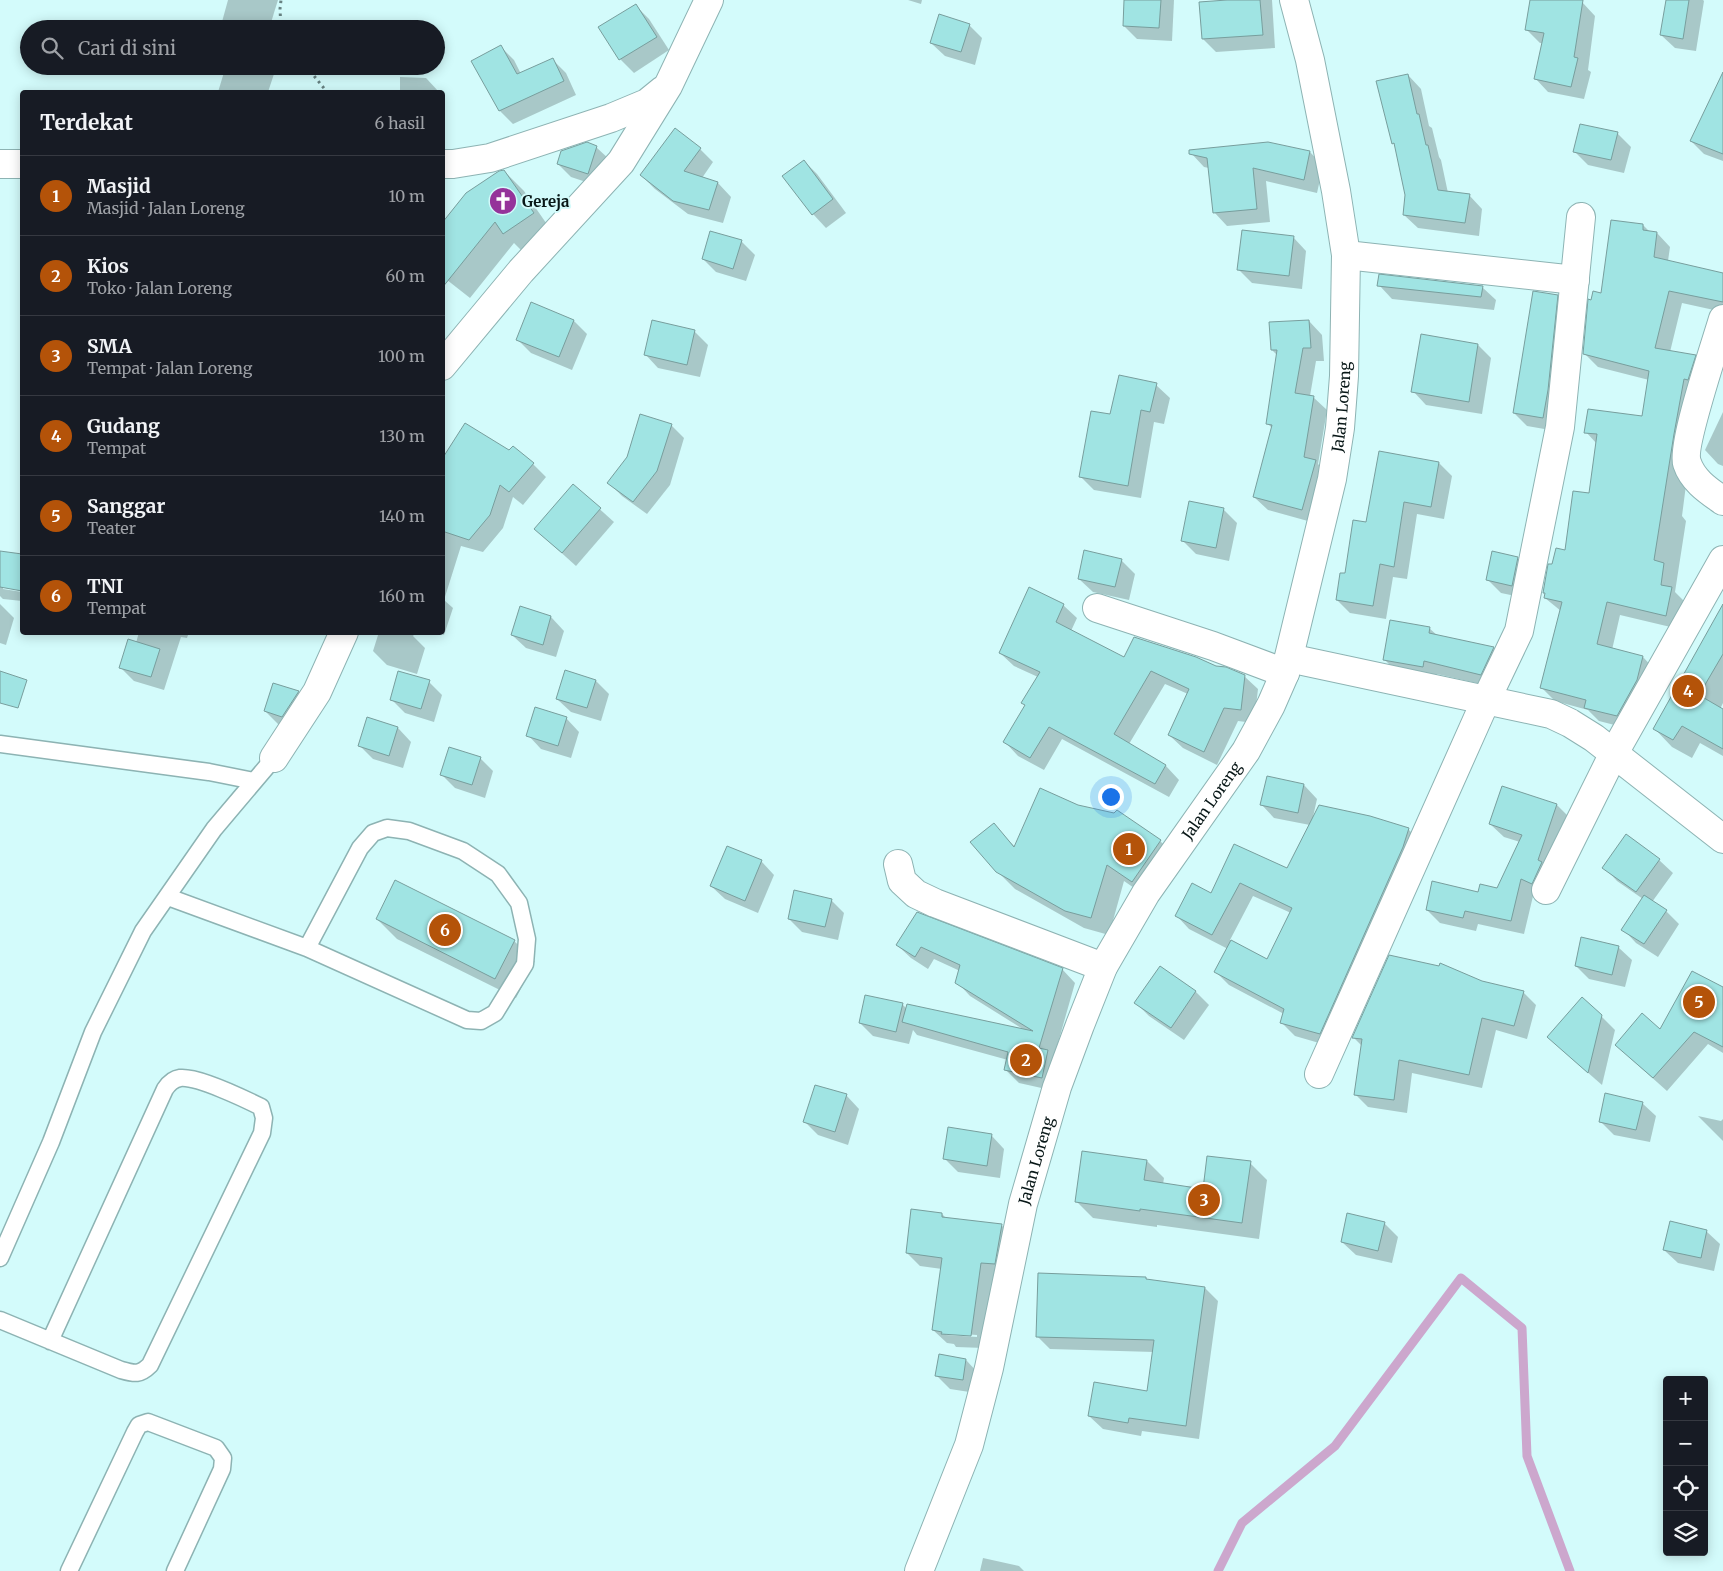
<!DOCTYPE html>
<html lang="id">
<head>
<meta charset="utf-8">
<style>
  body { margin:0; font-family:Merriweather,serif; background:#242831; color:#f1f3f6 }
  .controls { position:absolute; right:15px; bottom:15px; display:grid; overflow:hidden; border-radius:5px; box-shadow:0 2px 12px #0003 }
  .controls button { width:45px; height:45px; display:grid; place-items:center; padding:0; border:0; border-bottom:1px solid #363941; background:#171b24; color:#f1f3f6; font:25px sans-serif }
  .you { position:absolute; left:1110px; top:796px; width:18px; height:18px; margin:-12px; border:4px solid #fff; border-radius:50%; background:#1a73e8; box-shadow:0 0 0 8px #1a73e833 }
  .badge { display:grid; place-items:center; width:32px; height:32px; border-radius:50%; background:#b45309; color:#fff; font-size:16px; font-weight:700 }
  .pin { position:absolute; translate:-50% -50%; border:2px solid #fff; box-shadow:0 1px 5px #0006 }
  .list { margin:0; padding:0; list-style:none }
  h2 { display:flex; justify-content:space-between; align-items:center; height:65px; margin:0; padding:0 20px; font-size:21px }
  h2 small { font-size:16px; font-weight:400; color:#9ea1a6 }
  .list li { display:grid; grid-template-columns:32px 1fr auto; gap:15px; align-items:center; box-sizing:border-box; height:80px; padding:0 20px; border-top:1px solid #363941 }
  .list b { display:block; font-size:19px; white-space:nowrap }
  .list p { margin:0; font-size:16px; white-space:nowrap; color:#9ea1a6 }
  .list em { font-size:16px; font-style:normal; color:#9ea1a6 }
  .icon { flex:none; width:28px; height:28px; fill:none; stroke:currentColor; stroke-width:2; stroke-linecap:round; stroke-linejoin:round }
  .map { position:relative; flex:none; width:1723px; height:1571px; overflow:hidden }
  .search { position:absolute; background:#171b24; box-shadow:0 2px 12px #0003; left:20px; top:20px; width:425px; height:55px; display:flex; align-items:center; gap:12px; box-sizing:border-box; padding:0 18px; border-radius:28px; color:#9ea1a6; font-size:19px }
  .panel { position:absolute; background:#171b24; box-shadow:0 2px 12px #0003; left:20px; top:90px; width:425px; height:545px; border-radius:5px }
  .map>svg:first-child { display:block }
  .shadow { fill:#0003; fill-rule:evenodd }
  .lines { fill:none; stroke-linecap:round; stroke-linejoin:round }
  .stream { stroke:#cca7cd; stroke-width:9 }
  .building { fill:#a0e4e3; stroke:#789e9d }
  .service-casing { stroke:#8db3b3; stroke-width:19 }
  .minor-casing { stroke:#8db3b3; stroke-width:30 }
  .tertiary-casing { stroke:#8db3b3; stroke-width:30 }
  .path { stroke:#678282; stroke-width:3; stroke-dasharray:2.5 4; stroke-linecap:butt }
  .service { stroke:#fff; stroke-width:16 }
  .minor { stroke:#fff; stroke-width:28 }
  .tertiary { stroke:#fff; stroke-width:28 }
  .labels { text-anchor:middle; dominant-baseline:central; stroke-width:4; stroke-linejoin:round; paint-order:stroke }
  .poi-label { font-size:15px; font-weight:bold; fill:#081717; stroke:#d3fbfb; text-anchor:start }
  .street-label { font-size:15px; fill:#081717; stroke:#d3fbfb }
</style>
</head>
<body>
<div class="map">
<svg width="1723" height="1571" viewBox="0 0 1723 1571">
  <rect width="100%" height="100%" fill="#d3fbfb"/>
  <g class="shadow">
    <polygon points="228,0 278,0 269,29 220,29"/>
    <polygon points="908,0 922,0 921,4"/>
    <polygon points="1126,0 1174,0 1172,41 1137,39 1124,26"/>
    <polygon points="1227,0 1272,0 1275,48 1216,52 1203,39"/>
    <polygon points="1531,0 1567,0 1582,2 1595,16 1588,70 1591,72 1584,99 1548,92 1535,78 1543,43 1540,43 1526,29"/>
    <polygon points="1667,0 1703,0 1704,1 1696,51 1675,48 1661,35"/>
    <polygon points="636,6 649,19 669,50 634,73 620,59 600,28"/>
    <polygon points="969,25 982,38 975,65 945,56 931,43"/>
    <polygon points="501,47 514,60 521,74 553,60 566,73 576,95 513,124 500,111"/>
    <polygon points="222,66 275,66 274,74 268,92 218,92 225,69"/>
    <polygon points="1408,75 1421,89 1429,126 1432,128 1439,157 1441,160 1448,193 1469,195 1482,209 1479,236 1418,228 1404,215 1407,195 1396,146 1393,143"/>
    <polygon points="400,77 426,78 439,92 400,92"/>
    <polygon points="1723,109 1723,161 1704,154 1691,141"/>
    <polygon points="1617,133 1631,147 1624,173 1588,165 1575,152"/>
    <polygon points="1268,143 1310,152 1323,166 1317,193 1266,181 1270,222 1227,226 1214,212 1209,168 1204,167 1191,153"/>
    <polygon points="596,147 610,160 601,187 571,177 558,164"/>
    <polygon points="700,149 713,162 702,178 718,183 731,197 723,223 688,214 655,189 641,175"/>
    <polygon points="804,161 817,174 846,213 826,228 813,214"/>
    <polygon points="504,171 524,191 553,233 524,253 514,243 470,298 442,276"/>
    <polygon points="1643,225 1650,232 1657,233 1670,247 1668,261 1723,274 1723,312 1682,303 1670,352 1695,356 1708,369 1686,485 1682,516 1686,521 1675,592 1685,602 1679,629 1620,615 1612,650 1643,657 1656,671 1630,729 1599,721 1588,710 1555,701 1542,688 1561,611 1545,598 1546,594 1544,592 1553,566 1566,551 1590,494 1597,444 1586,432 1643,418 1649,380 1598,367 1584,353 1602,294"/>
    <polygon points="1293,237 1306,251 1302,289 1252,283 1239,270"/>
    <polygon points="741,241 755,255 746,281 716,272 703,259"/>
    <polygon points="1379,285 1482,287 1496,300 1494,310 1392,299"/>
    <polygon points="1557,296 1570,309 1556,431 1527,426 1514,413"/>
    <polygon points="532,303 574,321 587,334 572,370 531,353 517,339"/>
    <polygon points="1309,321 1322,335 1324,361 1316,361 1310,396 1313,397 1327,410 1318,464 1328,474 1315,523 1268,510 1254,497 1272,428 1268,424 1277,355 1272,350"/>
    <polygon points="694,331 708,345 700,377 658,368 645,354"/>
    <polygon points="1478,345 1491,358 1482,414 1426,405 1413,391"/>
    <polygon points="1156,385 1170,398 1164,424 1154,422 1141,498 1094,490 1081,477 1111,415"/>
    <polygon points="1723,412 1723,466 1718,464 1705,450"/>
    <polygon points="671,425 684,438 670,485 647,514 622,496 609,483"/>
    <polygon points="442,462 533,464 546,477 523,505 513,497 503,528 483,552 461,546 444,600 453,608 444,635 437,632 442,632"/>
    <polygon points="1439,463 1452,476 1444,519 1417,514 1407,579 1393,577 1386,619 1350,613 1337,600 1367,524"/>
    <polygon points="574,486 614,522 576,566 535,529"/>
    <polygon points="1223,509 1237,523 1229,561 1196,554 1183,541"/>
    <polygon points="0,552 22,555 22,589 3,587 3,589 22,592 22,601 3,599 0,596"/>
    <polygon points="1517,558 1531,571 1525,598 1501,593 1487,579"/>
    <polygon points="1121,560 1135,574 1129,600 1093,592 1079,579"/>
    <polygon points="0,604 14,618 6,645 0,643"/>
    <polygon points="1063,605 1077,618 1071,631 1125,659 1216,667 1244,676 1258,689 1254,723 1238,721 1217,765 1183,748 1169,735 1188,694 1165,684 1129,744 1166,766 1179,780 1169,797 1062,739 1044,770 1018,756 1005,742 1026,706 1038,677 1014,666 1000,653"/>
    <polygon points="521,608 551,617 564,631 556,657 526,648 512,635"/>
    <polygon points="1723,620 1723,703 1720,709 1723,711 1723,756 1700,743 1692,758 1672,747 1654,728"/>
    <polygon points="1429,628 1438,636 1493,648 1506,662 1494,687 1437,674 1436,679 1397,672 1384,659"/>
    <polygon points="139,632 189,632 187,638 181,637 164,690 134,681 121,668 136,643"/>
    <polygon points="379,632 416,632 413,636 425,648 417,674 387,665 373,651"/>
    <polygon points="566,672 596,681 609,694 601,721 571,712 557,699"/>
    <polygon points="429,682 442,695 434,722 405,713 391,699"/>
    <polygon points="273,684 299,692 312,705 296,729 278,724 265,711"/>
    <polygon points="566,718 579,732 571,758 541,749 528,735"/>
    <polygon points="398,728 411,742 403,768 373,759 359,745"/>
    <polygon points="480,758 493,771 485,798 455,788 442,775"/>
    <path d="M1304 785 1317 799 1313 817 1408 829 1422 843 1333 1047 1295 1036 1281 1022 1284 1014 1229 985 1216 972 1228 949 1189 929 1176 915 1211 895 1234 846 1288 870 1310 825 1274 818 1261 804ZM1253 896 1291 913 1268 960 1230 940Z"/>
    <polygon points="1557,805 1570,818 1534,892 1524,934 1478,924 1476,931 1440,923 1427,910 1479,893 1498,890 1520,842 1504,837 1490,824"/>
    <polygon points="1117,811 1160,841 1178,858 1150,899 1124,881 1109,935 1084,928 1015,889 997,871 994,825 1015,847 1115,815"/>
    <polygon points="1659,860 1673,873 1652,902 1666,911 1679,924 1658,957 1636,943 1623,929 1643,899 1617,881 1604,867"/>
    <polygon points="761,861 774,875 758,913 725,899 711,886"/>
    <polygon points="396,882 514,941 535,961 516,998 397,939 377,919"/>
    <polygon points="831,900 844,913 838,940 802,932 789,919"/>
    <polygon points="917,913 1062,969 1075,983 1054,1057 1055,1091 1019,1083 1005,1069 1008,1060 917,1035 913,1030 909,1044 873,1036 860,1023 902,1004 907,1009 1026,1031 970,996 957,982 960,971 934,959 928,969 911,958 897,945"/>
    <polygon points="1618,947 1632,960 1625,987 1589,979 1576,966"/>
    <polygon points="1160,968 1196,992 1209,1005 1184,1040 1149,1016 1136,1003"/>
    <polygon points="1482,982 1523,992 1536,1005 1527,1039 1496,1030 1482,1088 1412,1073 1407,1113 1368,1107 1355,1094 1362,1046 1354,1038"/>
    <polygon points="1723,989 1723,1053 1708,1044 1667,1091 1630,1058 1661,1031"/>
    <polygon points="1601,1016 1615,1030 1602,1085 1562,1050"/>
    <polygon points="846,1095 859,1109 848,1145 818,1135 805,1122"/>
    <polygon points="1642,1103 1656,1116 1650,1142 1614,1135 1600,1121"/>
    <polygon points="1698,1116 1721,1121 1723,1119 1723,1141"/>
    <polygon points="991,1135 1004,1149 1000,1178 958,1172 945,1159"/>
    <polygon points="1147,1161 1164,1178 1163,1184 1204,1190 1250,1163 1267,1180 1259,1239 1157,1225 1157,1227 1093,1218 1076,1201"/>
    <path d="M942 1214 947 1219 1001 1225 1015 1238 1008 1277 994 1275 984 1348 956 1347 954 1344 947 1343 933 1330 942 1269 920 1266 907 1253ZM946 1333 977 1335V1337L946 1335Z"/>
    <polygon points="1384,1223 1398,1237 1392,1263 1356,1255 1342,1242"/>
    <polygon points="1706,1231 1720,1244 1714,1271 1678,1263 1664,1250"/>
    <polygon points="1146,1278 1148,1280 1205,1288 1218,1301 1199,1439 1142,1431 1141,1436 1103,1429 1089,1416 1148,1393 1154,1352 1050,1349 1037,1336"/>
    <polygon points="966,1360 979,1374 976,1393 950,1389 937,1376"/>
    <polygon points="983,1558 1019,1566 1024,1571 980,1571"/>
  </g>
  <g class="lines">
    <polyline class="stream" points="1218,1571 1242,1523 1335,1446 1461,1278 1522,1328 1527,1456 1570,1571"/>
  </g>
  <g class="building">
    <polygon points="1124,0 1161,0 1159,28 1123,26"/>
    <polygon points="1227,0 1260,0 1263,35 1202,39 1199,2"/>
    <polygon points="1530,0 1583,0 1574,57 1578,58 1571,87 1534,79 1544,33 1525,30"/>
    <polygon points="1666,0 1689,0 1683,39 1660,35"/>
    <polygon points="636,4 657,37 619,60 598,27"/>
    <polygon points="939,14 970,24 961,52 930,43"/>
    <polygon points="501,45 517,74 553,58 564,81 499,111 471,61"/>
    <polygon points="1723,72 1723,154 1690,141"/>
    <polygon points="1408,74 1417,114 1419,114 1426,145 1428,145 1438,190 1470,194 1465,223 1403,215 1405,195 1394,143 1392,144 1376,81"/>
    <polygon points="1580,124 1618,132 1611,160 1573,152"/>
    <polygon points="675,128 701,148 684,171 718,182 709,210 673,201 640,175"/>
    <polygon points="587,142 597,146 588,174 557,164 561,151"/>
    <polygon points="1268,142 1310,151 1304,180 1253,168 1257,209 1213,213 1207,158 1189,154 1189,150"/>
    <polygon points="804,160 833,199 812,215 782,176"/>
    <polygon points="504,170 534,213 503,234 495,222 442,288 442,223 466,193 499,171"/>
    <polygon points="1611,220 1643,224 1643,230 1657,232 1654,257 1723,273 1723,302 1669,291 1655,348 1696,355 1688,380 1684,379 1674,434 1654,560 1664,563 1661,585 1672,587 1666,616 1607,602 1597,644 1643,656 1637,680 1617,716 1584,708 1586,700 1540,688 1562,602 1544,598 1545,593 1543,593 1548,564 1552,564 1556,548 1565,550 1573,491 1589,493 1597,434 1584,433 1588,409 1642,416 1649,371 1583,354 1588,299 1591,300 1593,291 1601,293"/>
    <polygon points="1242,230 1294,236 1289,276 1237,270"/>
    <polygon points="710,231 742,240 733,269 702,259"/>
    <polygon points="1379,274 1483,286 1481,297 1377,286"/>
    <polygon points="1533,291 1558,295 1548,390 1543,418 1513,413"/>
    <polygon points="531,302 574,320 559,357 516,340"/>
    <polygon points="652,320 695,330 687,365 644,355"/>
    <polygon points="1309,320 1311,348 1303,348 1295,393 1314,396 1304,457 1316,460 1302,510 1253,497 1272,425 1266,424 1277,350 1271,350 1269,322"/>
    <polygon points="1421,334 1478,344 1469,402 1411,392"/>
    <polygon points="1119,375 1157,383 1150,412 1141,410 1128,486 1079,477 1091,411 1110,414"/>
    <polygon points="640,414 672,424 657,471 633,502 607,483 627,457"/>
    <polygon points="465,423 509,450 513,446 534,463 509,492 500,485 490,515 469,540 442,531 442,459"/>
    <polygon points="1379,451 1439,462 1431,507 1404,502 1394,567 1380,564 1373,606 1336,600 1340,573 1345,573 1353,520 1366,522"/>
    <polygon points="573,484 601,508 562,553 534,529"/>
    <polygon points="1189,501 1224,508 1216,548 1181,541"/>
    <polygon points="1084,550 1122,559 1115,587 1078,579"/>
    <polygon points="0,551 22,554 22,591 0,587"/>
    <polygon points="1492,551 1518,557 1512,586 1486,580"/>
    <polygon points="1029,587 1064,604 1056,622 1124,657 1134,637 1196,657 1216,666 1226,667 1245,675 1241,710 1224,708 1204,752 1168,735 1189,689 1151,671 1114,734 1166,765 1155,784 1049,727 1030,758 1003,742 1025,705 1021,703 1040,672 999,653"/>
    <polygon points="1723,604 1723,654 1699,695 1723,709 1723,749 1682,726 1673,740 1653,729"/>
    <polygon points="520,606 551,616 543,645 511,635"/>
    <polygon points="1390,620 1430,627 1429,633 1494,647 1481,675 1424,661 1423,667 1383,660"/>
    <polygon points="128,639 160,649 151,677 119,668"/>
    <polygon points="565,670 596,680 587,708 556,699"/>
    <polygon points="0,671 27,680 18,708 0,703"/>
    <polygon points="398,671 430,680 421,709 390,700"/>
    <polygon points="273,683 299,691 282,717 264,711"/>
    <polygon points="535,707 567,717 558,746 526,736"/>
    <polygon points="367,717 398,727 389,756 358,746"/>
    <polygon points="449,747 481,757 472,785 440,775"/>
    <polygon points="1267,776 1304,784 1298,813 1260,805"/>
    <polygon points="1502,786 1557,804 1538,860 1542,862 1532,884 1521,879 1511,921 1465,911 1463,918 1426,910 1432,881 1478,892 1480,884 1497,888 1522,835 1489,824"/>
    <polygon points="1040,788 1078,805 1114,813 1117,810 1161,840 1132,882 1107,865 1091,918 1065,911 996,872 970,842 994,823 1014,847"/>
    <polygon points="1319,805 1370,816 1409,828 1403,847 1320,1034 1280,1023 1284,1009 1214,972 1231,940 1267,959 1292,908 1240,883 1212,935 1175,916 1192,883 1211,893 1234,844 1287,868"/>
    <polygon points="1626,834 1660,859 1636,892 1602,868"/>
    <polygon points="727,846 762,860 745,901 710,886"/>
    <polygon points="395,880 515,940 495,979 376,919"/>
    <polygon points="794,890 832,899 825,927 788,919"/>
    <polygon points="1644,895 1667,910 1644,944 1621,930"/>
    <polygon points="917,912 1063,968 1039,1048 1048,1050 1042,1078 1004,1070 1008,1052 902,1022 907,1004 1033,1031 955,983 960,965 921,947 915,957 896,945"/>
    <polygon points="1581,937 1619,946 1612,975 1575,966"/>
    <polygon points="1389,955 1439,966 1440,963 1482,981 1524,991 1514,1026 1482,1018 1469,1075 1399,1060 1394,1100 1354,1095 1362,1039 1352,1038"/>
    <polygon points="1160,966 1196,991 1171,1028 1134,1003"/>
    <polygon points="1692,971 1723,987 1723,1047 1694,1032 1653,1078 1615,1045 1642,1013 1660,1029"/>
    <polygon points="865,995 903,1003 896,1032 859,1023"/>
    <polygon points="1582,997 1602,1015 1588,1073 1547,1037"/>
    <polygon points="815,1085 847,1094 835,1132 803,1122"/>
    <polygon points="1605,1093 1643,1102 1636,1130 1599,1122"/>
    <polygon points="948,1127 992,1134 987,1166 943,1159"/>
    <polygon points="1082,1151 1147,1160 1144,1180 1203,1189 1207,1156 1251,1161 1242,1223 1140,1209 1140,1211 1075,1202"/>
    <polygon points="911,1209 942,1213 942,1217 1002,1224 995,1264 981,1263 971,1336 941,1334 942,1332 932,1330 942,1258 906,1253"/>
    <polygon points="1347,1213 1385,1222 1378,1251 1341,1242"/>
    <polygon points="1670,1221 1707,1230 1701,1258 1663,1250"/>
    <polygon points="1038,1273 1146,1277 1146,1279 1205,1287 1186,1426 1129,1418 1128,1423 1088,1416 1094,1382 1147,1391 1154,1340 1036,1337"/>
    <polygon points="939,1354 966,1359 963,1380 935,1376"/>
  </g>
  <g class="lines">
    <defs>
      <g id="service">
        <polyline points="0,744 209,772 254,781"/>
        <polyline points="168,897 307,948 467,1020 481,1021 495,1013 525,964 527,939 519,903 498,874 463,851 409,831 387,828 373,833 360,848 307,948"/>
        <polyline points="0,1258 51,1142 93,1032 143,931 214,829 274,758"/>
        <path d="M0 1320 121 1370C135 1374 140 1375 150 1365L262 1133 264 1118 261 1107C245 1099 197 1076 180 1078 173 1079 169 1083 165 1089L50 1341"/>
        <polyline points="69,1571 135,1432 139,1425 148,1422 216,1448 223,1458 222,1469 175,1571"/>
      </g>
      <g id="minor">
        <polyline points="0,164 22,164"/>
        <polyline points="442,164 453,164 490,158 611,118 647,103 663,90"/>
        <polyline points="1346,255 1575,280"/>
        <path d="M1723 319C1716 343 1681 446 1687 463 1693 481 1709 491 1723 501"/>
        <polyline points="442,366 521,271 621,162 668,86 709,0"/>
        <polyline points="1097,608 1213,646 1285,673"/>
        <polyline points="1289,658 1551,714 1570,723 1594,738 1723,839"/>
        <polyline points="274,758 317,692 344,632"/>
        <polyline points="898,864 902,881 916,894 935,903 1103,967"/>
        <polyline points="1546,890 1614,753 1723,560"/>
        <polyline points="1319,1074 1486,700 1519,631 1560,427 1581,217"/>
      </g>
      <g id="tertiary">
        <path id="s1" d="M919 1571 969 1445 989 1368 1023 1204 1057 1087 1080 1025 1103 967 1146 893 1246 751 1271 705 1285 673 1332 479 1340 428 1344 376 1346 255 1336 191 1310 60 1294 0"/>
      </g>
    </defs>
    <use href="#service" class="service-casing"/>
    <use href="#minor" class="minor-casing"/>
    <use href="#tertiary" class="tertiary-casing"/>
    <g class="path">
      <polyline points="281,29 280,9 281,0"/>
      <polyline points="306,66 327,92"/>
    </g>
    <use href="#service" class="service"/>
    <use href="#minor" class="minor"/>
    <use href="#tertiary" class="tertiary"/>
  </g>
  <defs>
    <symbol id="church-disc" viewBox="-11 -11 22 22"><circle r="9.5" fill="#95339a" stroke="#d3fbfb"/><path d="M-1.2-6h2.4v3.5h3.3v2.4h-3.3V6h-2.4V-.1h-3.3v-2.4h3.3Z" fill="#fff"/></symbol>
  </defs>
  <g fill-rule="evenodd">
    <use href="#church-disc" x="487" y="185" width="32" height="32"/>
  </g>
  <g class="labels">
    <g class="poi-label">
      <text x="522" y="201">Gereja</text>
    </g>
    <g class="street-label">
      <text stroke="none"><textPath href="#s1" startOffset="1252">Jalan Loreng</textPath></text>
      <text stroke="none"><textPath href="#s1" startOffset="832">Jalan Loreng</textPath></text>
      <text stroke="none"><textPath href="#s1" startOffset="428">Jalan Loreng</textPath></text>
    </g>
  </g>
</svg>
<div class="controls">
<button>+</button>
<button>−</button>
<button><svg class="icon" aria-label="locate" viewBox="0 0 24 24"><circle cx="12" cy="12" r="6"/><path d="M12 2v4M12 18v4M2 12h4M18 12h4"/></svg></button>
<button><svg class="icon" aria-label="layers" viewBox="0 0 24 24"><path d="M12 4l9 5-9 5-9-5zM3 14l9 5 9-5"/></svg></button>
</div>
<div class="you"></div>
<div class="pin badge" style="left:1129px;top:849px">1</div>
<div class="pin badge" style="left:1026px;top:1060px">2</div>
<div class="pin badge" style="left:1204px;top:1200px">3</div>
<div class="pin badge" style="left:1688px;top:691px">4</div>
<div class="pin badge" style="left:1699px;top:1002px">5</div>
<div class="pin badge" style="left:445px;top:930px">6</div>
<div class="search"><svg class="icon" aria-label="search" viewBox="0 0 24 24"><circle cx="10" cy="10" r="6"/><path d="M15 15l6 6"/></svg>Cari di sini</div>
<section class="panel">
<h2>Terdekat<small>6 hasil</small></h2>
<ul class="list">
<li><span class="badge">1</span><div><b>Masjid</b><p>Masjid · Jalan Loreng</p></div><em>10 m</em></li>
<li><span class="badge">2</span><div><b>Kios</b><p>Toko · Jalan Loreng</p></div><em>60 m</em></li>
<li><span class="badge">3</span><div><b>SMA</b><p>Tempat · Jalan Loreng</p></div><em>100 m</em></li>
<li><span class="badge">4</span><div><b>Gudang</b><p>Tempat</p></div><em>130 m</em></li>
<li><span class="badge">5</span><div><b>Sanggar</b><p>Teater</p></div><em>140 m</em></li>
<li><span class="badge">6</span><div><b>TNI</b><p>Tempat</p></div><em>160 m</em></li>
</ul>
</section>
</div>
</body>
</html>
